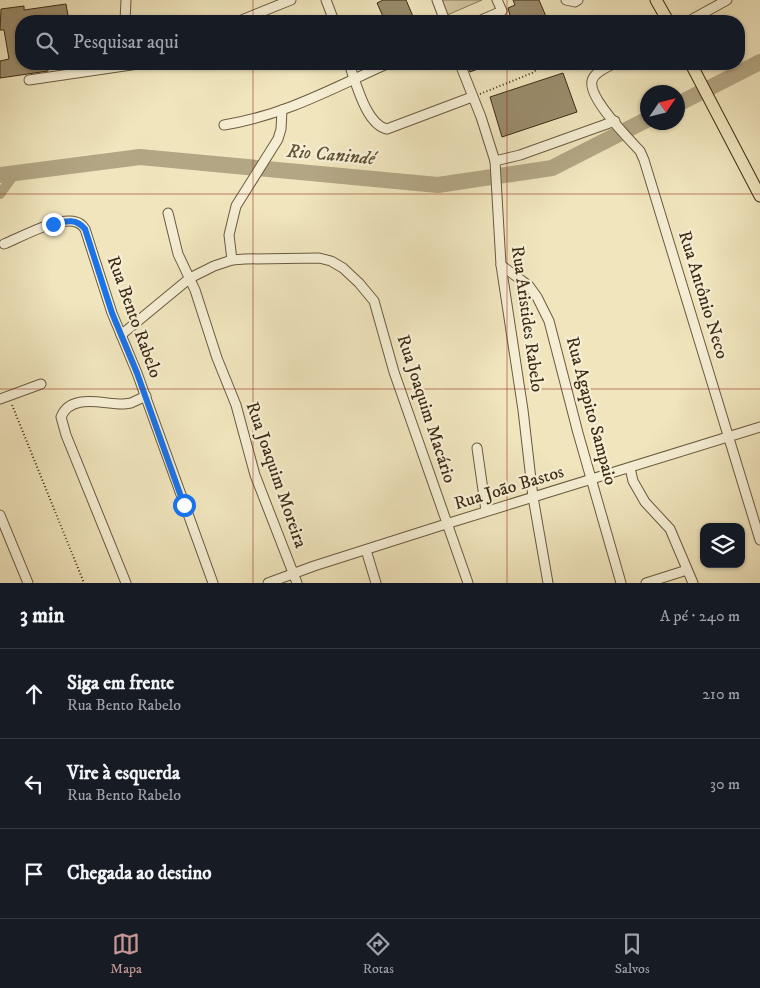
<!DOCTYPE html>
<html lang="pt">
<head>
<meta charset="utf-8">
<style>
  body { margin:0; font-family:"IM FELL DW Pica",serif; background:#20242c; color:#f1f3f6 }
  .controls { position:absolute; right:15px; bottom:15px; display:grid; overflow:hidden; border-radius:10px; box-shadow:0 1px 4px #0004 }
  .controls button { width:45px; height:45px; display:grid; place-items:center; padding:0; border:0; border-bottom:1px solid #363941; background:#171b24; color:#f1f3f6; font:25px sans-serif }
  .compass { position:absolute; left:640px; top:85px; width:45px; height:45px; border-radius:50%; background:#171b24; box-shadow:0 1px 4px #0004; rotate:55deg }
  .stop { position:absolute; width:15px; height:15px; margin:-11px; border:4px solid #1a73e8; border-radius:50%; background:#fff }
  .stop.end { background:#1a73e8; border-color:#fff; box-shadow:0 1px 5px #0008 }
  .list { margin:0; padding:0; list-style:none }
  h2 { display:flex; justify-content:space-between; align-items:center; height:65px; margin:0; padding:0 20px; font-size:21px }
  h2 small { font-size:16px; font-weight:400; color:#9ea1a6 }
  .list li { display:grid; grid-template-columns:32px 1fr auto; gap:15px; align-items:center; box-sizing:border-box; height:90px; padding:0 20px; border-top:1px solid #363941 }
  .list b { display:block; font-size:19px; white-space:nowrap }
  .list p { margin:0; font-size:16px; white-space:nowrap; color:#9ea1a6 }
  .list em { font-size:16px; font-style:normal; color:#9ea1a6 }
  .icon { flex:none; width:28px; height:28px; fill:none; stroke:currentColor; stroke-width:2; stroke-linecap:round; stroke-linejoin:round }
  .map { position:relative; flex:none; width:760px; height:583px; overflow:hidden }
  .search { position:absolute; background:#171b24; box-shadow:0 1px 4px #0004; left:15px; right:15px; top:15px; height:55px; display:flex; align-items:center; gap:12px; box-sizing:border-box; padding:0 18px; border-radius:20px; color:#9ea1a6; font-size:19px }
  .sheet { height:335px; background:#171b24 }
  nav { display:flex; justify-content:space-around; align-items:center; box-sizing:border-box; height:70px; border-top:1px solid #363941; background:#171b24; font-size:14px; color:#9ea1a6 }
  nav a { display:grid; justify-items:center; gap:2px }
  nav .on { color:#c59692 }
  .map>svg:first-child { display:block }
  .green { fill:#d2c5a0; stroke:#88785a }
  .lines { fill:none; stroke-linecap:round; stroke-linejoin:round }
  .canal { stroke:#b3a684; stroke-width:10 }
  .river { stroke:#b3a684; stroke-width:16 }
  .building { fill:#9a8c6c; stroke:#3d2b14 }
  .minor-casing { stroke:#6a5a3e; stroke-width:11 }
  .major-casing { stroke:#3d2b14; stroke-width:13 }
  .path { stroke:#3d2b14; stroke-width:2; stroke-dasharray:1 2.5; stroke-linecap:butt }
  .minor { stroke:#f5eed4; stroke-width:9 }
  .major { stroke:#f0e5bd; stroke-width:11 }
  .route { stroke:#1a73e8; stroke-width:6 }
  .grid { fill:none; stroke:#8f2418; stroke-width:1; stroke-opacity:0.55 }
  .labels { text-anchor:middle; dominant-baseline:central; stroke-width:4.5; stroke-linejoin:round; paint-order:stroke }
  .street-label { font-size:18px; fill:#3d2b14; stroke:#f5eed4 }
  .water-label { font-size:19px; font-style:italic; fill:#605036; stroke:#f5eed4 }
</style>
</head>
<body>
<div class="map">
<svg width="760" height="583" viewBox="0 0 760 583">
  <rect width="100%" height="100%" fill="#f0e5bd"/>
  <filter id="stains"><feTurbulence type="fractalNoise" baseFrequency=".004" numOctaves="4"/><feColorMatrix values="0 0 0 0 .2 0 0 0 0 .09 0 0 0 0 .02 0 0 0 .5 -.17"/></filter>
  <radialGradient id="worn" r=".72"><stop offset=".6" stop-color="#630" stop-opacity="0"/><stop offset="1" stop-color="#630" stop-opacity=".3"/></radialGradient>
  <polygon class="green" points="438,0 482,0 445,16"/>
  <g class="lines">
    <polyline class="canal" points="0,194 15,173"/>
    <g class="river">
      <polyline points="678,104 760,62"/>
      <polyline points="0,175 140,157 438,185 552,168 648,119"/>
    </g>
  </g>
  <g class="building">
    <polygon points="383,0 406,0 415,21 385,21 377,3"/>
    <polygon points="513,0 539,0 548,21 522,21 519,15 511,19 508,8 515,5"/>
    <polygon points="66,4 69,21 21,21 21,64 47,64 48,71 0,78 0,61 9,59 4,30 0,30 1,9 24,6 24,10"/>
    <polygon points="467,64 491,64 470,72"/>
    <polygon points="563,73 577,112 502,137 490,97"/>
  </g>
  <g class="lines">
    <defs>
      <g id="minor">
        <polyline points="326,0 334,21"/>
        <polyline points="437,0 445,21"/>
        <polyline points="566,0 575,2 578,0"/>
        <polyline points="125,21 126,0"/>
        <polyline points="239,21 291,0"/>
        <polyline points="479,21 502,11 497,0"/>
        <polyline points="689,21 727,0"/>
        <path d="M349 64C356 82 366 125 387 129L472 97"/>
        <polyline points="460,64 481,117 495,161 501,265 523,410 533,497 548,583"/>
        <path d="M613 64C606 68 594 72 592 81 588 98 628 138 640 151L644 160 760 540"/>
        <polyline points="29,80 138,64"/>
        <path d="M224 125C285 115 331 89 387 64"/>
        <polyline points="495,161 520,155 615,121"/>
        <polyline points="168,213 178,254 195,290 217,358 236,405 255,475 297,583"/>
        <path d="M4 244C21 237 59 216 76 222 81 223 83 226 85 229L112 313 137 373 213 583"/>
        <polyline points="232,260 229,235 236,206 278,139 281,129 282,110"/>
        <polyline points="501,265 529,286 537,297 549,321 578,433 621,583"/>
        <polyline points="121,335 190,278 214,266 232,260 245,259 319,258 331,261 343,268 359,283 374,301 394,372 468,583"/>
        <polyline points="0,399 41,384"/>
        <polyline points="477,448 486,511"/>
        <polyline points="630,468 633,481 645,502 670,529 693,583"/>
        <polyline points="0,515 28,583"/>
        <polyline points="366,550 376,583"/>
        <path d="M126 583 66 435 61 417C71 392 105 405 124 404L131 403 146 396"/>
        <polyline points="268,583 314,566 446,524 760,427"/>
        <polyline points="646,583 687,570"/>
      </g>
      <g id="major">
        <polyline points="656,0 668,21"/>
        <polyline points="691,64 760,196"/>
      </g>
    </defs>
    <use href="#minor" class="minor-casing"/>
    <use href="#major" class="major-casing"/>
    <g class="path">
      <polyline points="480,94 532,73 539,68 537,64"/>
      <polyline points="12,405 84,583"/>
    </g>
    <use href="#minor" class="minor"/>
    <use href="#major" class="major"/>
  </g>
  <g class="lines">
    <path class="route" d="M53 224C66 221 76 218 85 229L112 313 137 373 184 505"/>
  </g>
  <path class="grid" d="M253 0V21M507 0V21M253 64V583M507 64V583M0 194H760M0 389H760"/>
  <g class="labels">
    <g class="street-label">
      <text transform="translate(703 295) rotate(73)">Rua Antônio Neco</text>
      <text transform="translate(134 317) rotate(70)">Rua Bento Rabelo</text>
      <text transform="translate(527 319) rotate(82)">Rua Aristides Rabelo</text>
      <text transform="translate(426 409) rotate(72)">Rua Joaquim Macário</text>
      <text transform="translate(591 411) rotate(75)">Rua Agapito Sampaio</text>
      <text transform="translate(276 475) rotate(71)">Rua Joaquim Moreira</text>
      <text transform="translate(509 488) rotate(-17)">Rua João Bastos</text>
    </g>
    <g class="water-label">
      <text transform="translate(331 155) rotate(5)">Rio Canindé</text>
    </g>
  </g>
  <rect width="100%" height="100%" filter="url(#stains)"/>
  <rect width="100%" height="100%" fill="url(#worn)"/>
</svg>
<div class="controls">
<button><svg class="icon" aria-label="layers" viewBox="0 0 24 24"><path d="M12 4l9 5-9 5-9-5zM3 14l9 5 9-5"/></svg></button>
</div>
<svg class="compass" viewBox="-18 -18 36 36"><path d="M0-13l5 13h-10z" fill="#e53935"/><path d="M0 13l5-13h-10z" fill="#9ea1a6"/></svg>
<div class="stop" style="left:184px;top:505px"></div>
<div class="stop end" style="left:53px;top:224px"></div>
<div class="search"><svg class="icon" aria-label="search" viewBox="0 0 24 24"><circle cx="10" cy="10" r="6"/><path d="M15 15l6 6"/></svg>Pesquisar aqui</div>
</div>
<section class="sheet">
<h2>3 min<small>A pé · 240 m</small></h2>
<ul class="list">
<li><svg class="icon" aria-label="ahead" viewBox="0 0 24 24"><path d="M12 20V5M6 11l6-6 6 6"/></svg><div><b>Siga em frente</b><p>Rua Bento Rabelo</p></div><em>210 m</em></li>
<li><svg class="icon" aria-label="left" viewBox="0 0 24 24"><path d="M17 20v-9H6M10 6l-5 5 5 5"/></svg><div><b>Vire à esquerda</b><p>Rua Bento Rabelo</p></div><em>30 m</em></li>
<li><svg class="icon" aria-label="arrive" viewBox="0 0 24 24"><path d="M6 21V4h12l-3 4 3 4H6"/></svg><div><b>Chegada ao destino</b></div></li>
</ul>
</section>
<nav>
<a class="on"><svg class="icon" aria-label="map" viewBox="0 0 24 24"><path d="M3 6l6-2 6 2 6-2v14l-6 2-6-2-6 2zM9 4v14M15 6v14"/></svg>Mapa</a>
<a><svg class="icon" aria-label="directions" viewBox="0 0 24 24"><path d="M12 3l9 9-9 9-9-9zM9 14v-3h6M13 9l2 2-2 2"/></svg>Rotas</a>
<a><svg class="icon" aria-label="saved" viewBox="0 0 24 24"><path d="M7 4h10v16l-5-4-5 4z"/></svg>Salvos</a>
</nav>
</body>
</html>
